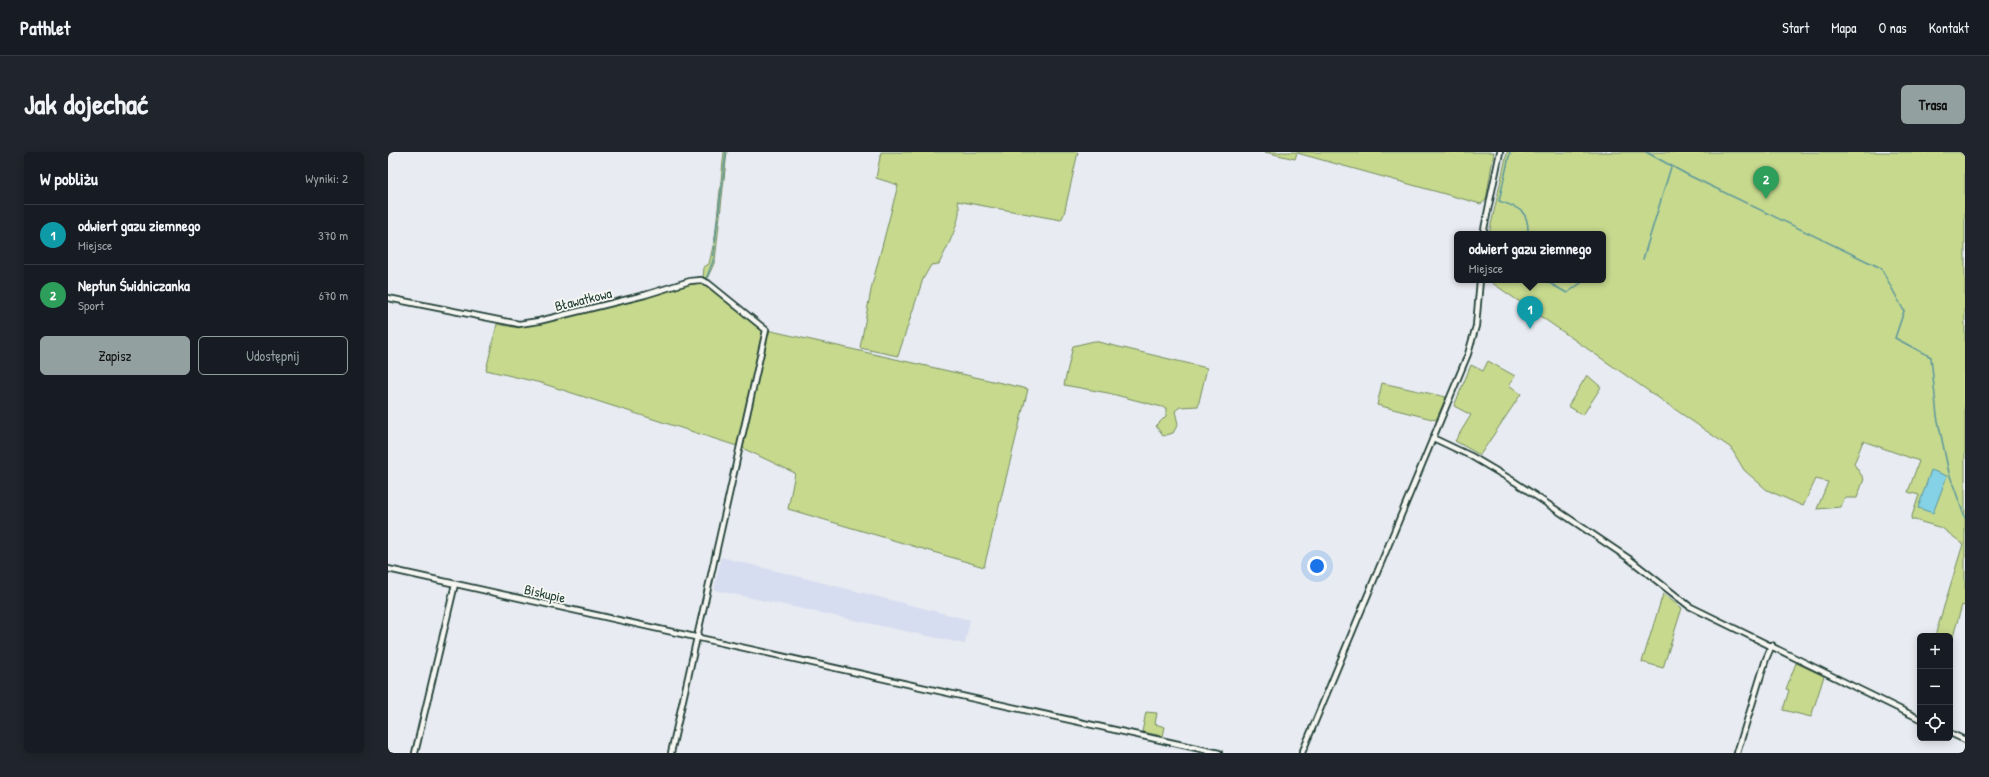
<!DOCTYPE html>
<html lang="pl">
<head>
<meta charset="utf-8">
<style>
  body { margin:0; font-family:"Patrick Hand",sans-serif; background:#20242c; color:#f1f3f6 }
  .controls { position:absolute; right:12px; bottom:12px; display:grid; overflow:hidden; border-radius:6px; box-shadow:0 2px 10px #0003 }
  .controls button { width:36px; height:36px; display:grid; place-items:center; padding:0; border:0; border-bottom:1px solid #363941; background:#171b24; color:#f1f3f6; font:20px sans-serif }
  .you { position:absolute; left:929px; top:414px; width:14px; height:14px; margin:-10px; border:3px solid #fff; border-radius:50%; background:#1a73e8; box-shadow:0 0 0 6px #1a73e833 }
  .badge { display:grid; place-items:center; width:26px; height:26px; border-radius:50%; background:#92a19f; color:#fff; font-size:13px; font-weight:700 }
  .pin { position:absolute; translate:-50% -33px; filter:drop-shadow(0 1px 2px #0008) }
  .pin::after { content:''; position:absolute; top:21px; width:14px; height:12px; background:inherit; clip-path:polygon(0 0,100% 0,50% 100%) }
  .popup { position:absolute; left:1066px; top:79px; width:152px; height:52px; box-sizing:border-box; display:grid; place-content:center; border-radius:6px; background:#171b24; filter:drop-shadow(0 1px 3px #0005); font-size:13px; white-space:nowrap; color:#9ea1a6 }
  .popup b { font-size:15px; color:#f1f3f6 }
  .popup::after { content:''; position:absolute; left:50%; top:100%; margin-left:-8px; border:8px solid transparent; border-top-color:#171b24 }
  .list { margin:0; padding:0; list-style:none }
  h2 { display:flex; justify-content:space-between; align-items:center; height:52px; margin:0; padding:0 16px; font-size:17px }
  h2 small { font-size:13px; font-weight:400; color:#9ea1a6 }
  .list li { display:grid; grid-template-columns:26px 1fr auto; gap:12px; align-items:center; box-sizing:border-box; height:60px; padding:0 16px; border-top:1px solid #363941 }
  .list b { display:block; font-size:15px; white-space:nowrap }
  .list p { margin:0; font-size:13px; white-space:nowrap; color:#9ea1a6 }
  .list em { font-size:13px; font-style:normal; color:#9ea1a6 }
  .actions { display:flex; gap:8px; padding:12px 16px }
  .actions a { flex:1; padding:9px 0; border:1px solid #92a19f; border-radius:6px; text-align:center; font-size:14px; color:#92a19f }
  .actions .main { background:#92a19f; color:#111 }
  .icon { flex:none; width:22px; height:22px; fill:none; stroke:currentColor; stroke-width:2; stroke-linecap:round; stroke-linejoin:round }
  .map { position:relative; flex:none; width:1577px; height:601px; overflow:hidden; border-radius:6px }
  header { display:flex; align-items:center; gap:24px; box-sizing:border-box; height:56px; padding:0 20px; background:#171b24; border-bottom:1px solid #363941 }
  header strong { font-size:19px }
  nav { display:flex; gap:22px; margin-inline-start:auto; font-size:14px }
  .intro { display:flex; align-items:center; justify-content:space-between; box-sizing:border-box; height:96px; padding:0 24px }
  h1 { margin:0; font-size:28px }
  .button { padding:10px 18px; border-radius:6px; background:#92a19f; color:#111; font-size:14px; font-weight:700 }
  main { display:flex; gap:24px; padding:0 24px }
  aside { flex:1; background:#171b24; border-radius:6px; box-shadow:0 2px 10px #0003 }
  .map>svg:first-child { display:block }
  .built { fill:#d7ddf0 }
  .green { fill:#c6d98d; stroke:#728b60 }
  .water { fill:#85d1e5; stroke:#5c969e }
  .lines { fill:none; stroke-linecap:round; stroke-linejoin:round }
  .stream { stroke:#5c969e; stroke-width:1.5 }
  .street-casing { stroke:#1f3d34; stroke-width:8 }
  .street { stroke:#f6f6f2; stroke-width:4.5 }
  .labels { text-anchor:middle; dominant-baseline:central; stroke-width:3.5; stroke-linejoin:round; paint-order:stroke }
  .street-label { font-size:14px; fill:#1f3d34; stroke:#f6f6f2 }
</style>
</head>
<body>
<header>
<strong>Pathlet</strong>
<nav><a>Start</a><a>Mapa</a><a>O nas</a><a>Kontakt</a></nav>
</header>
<div class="intro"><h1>Jak dojechać</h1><a class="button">Trasa</a></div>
<main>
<aside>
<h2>W pobliżu<small>Wyniki: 2</small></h2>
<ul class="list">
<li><span class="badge" style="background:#0f9aa8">1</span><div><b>odwiert gazu ziemnego</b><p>Miejsce</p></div><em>370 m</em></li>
<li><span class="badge" style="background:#2e9e5b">2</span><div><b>Neptun Świdniczanka</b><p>Sport</p></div><em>670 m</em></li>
</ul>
<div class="actions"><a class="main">Zapisz</a><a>Udostępnij</a></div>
</aside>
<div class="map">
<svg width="1577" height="601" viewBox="0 0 1577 601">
  <rect width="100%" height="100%" fill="#e8ebf1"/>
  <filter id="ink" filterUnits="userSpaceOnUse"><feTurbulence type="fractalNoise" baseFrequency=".025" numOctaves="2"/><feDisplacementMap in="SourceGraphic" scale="8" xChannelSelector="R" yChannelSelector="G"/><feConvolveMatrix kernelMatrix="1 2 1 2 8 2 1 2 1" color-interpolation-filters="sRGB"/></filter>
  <g filter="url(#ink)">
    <polygon class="built" points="333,405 582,468 577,492 326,438"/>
    <g class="green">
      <polygon points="336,0 339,0 327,109 319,127 315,126 316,115 321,112 327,85"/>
      <path d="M493 0H690L676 62 673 68 569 49C578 62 557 99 551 112L543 113 535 127 510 204 472 196 484 133 510 33 488 26Z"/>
      <polygon points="877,0 1106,0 1098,48 1093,52 909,1 907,7"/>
      <polygon points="1119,0 1571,0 1577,4 1577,454 1574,453 1562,495 1562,484 1547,484 1575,392 1554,376 1523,367 1531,343 1520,340 1531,309 1475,289 1466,312 1476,327 1469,346 1456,346 1453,355 1429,357 1440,330 1428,327 1415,354 1379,338 1356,318 1343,296 1100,128 1215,128 1215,82 1101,82"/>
      <polygon points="313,128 379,178 640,237 596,415 400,357 407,321 352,295 153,231 98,218 109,172 131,176 131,172"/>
      <polygon points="706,189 819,216 810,254 792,255 787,259 790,272 785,281 775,284 768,274 778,264 778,256 720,241 676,233 685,194"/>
      <polygon points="1100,209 1127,224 1121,233 1133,242 1092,303 1067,289 1083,263 1066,254 1083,213 1095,219"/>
      <polygon points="1199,223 1213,235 1195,263 1180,254"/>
      <polygon points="994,231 1058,245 1048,268 989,253"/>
      <polygon points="1275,442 1294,456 1275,516 1254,510"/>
      <polygon points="1408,511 1436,524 1423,565 1395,558 1401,538 1398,537"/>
      <polygon points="758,560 769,561 767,572 777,575 775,584 754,580"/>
    </g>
    <polygon class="water" points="1543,318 1559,324 1545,361 1530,356"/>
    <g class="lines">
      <g class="stream">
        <path d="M1122 0 1111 49C1131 56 1141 58 1140 82"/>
        <polyline points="1258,0 1300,23 1493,116 1516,159 1507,186 1543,205 1549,264 1561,321 1577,366"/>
        <polyline points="327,91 338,0"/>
        <polyline points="1255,107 1283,15"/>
        <polyline points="318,127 325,109 327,94"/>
        <polyline points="1156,128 1179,141 1197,128"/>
      </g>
      <defs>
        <g id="street">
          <polyline points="1095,82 1112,0"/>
          <polyline points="0,146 131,172 151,169 257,143 302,129 313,128 320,131 378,178 283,601"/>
          <polyline points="1045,286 1083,304 1127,330 1240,406 1301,454 1532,567"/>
          <polyline points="0,417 831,601"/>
          <polyline points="1562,581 1577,588"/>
          <polyline points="27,601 67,432"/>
          <polyline points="914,601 1080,202 1088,174 1092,128"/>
          <polyline points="1349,601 1378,507 1384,493"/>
        </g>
      </defs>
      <use href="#street" class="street-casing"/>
      <use href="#street" class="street"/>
    </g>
  </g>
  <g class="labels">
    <g class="street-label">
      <text transform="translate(195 147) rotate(-14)">Bławatkowa</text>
      <text transform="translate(157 441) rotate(13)">Biskupie</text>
    </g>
  </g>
</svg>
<div class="controls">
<button>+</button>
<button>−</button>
<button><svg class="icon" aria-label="locate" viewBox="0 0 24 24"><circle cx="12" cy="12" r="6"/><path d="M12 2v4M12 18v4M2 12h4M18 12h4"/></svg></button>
</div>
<div class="you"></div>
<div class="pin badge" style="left:1142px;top:177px;background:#0f9aa8">1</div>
<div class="popup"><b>odwiert gazu ziemnego</b>Miejsce</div>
<div class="pin badge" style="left:1378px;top:47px;background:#2e9e5b">2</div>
</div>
</main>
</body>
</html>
